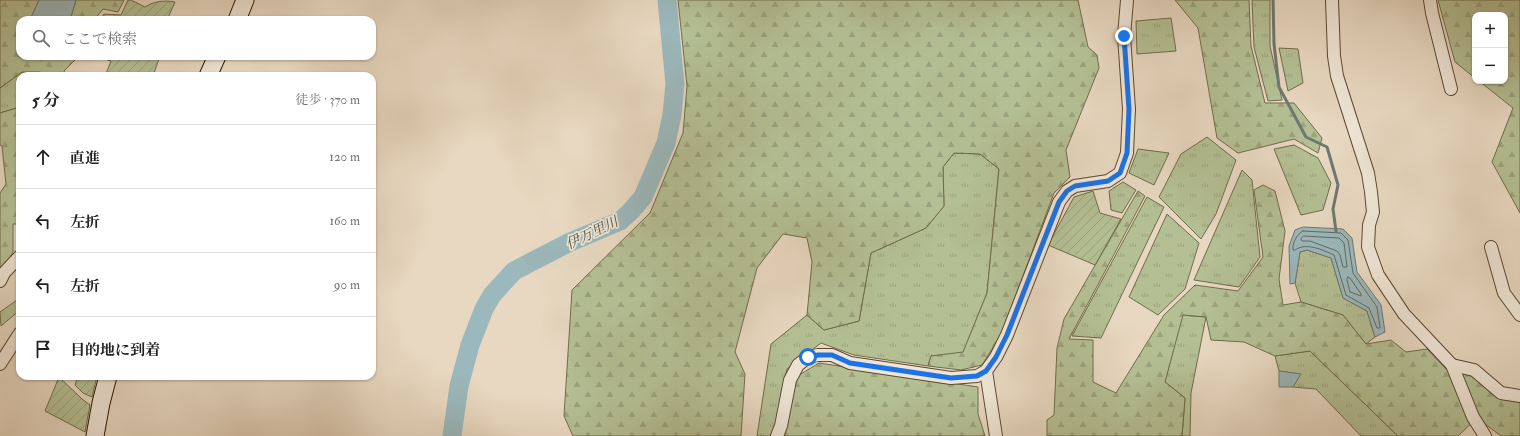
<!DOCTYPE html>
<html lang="ja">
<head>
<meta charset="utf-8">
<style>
  body { margin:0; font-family:"IM FELL Double Pica","Noto Serif JP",serif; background:#f2f2f2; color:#222 }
  .controls { position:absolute; right:12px; top:12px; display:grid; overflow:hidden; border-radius:8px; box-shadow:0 1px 3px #0004 }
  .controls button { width:36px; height:36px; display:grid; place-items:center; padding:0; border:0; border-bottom:1px solid #e0e0e0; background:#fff; color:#222; font:20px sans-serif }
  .stop { position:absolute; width:12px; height:12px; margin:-9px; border:3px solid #1a73e8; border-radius:50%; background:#fff }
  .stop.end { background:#1a73e8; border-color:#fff; box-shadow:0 1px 4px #0008 }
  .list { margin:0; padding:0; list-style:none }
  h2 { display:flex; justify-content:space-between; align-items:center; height:52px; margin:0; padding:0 16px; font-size:17px }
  h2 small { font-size:13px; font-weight:400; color:#767676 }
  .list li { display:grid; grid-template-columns:26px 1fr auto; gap:12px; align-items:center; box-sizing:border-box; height:64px; padding:0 16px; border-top:1px solid #e0e0e0 }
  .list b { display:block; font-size:15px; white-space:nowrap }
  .list em { font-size:13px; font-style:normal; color:#767676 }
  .icon { flex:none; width:22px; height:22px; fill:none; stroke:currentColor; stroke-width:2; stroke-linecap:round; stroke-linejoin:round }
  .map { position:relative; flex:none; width:1520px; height:436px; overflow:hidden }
  .search { position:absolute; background:#fff; box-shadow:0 1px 3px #0004; left:16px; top:16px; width:360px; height:44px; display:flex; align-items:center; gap:10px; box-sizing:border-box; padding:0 14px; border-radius:12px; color:#767676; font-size:15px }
  .panel { position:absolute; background:#fff; box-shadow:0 1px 3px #0004; left:16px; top:72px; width:360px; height:308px; border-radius:12px }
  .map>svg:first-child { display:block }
  .grass { fill:url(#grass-tufts); stroke:#706c4a }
  .forest { fill:url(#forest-firs); stroke:#706c4a }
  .garden { fill:url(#garden-furrows); stroke:#706c4a }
  .water { fill:#9bb8bc; stroke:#6e7871 }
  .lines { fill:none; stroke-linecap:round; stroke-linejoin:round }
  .shore { stroke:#63685e; stroke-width:1 }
  .stream { stroke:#6e7871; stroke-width:3 }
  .river { stroke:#9bb8bc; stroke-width:19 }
  .minor-casing { stroke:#5a4830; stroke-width:14 }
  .secondary-casing { stroke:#2b1800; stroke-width:19 }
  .minor { stroke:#f0e6d7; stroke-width:12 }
  .secondary { stroke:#f0e6d7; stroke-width:17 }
  .route { stroke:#1a73e8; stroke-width:5 }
  .labels { text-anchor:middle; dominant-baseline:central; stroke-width:3.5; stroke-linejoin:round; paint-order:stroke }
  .water-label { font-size:14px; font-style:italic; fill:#525042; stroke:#f0e6d7 }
</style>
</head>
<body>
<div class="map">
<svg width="1520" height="436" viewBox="0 0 1520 436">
  <defs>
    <pattern id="grass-tufts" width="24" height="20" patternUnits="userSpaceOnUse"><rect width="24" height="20" fill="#b4bf94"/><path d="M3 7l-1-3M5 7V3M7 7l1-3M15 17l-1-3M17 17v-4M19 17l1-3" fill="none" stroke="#9ba37e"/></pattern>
    <pattern id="forest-firs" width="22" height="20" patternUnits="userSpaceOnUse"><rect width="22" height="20" fill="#b4bf94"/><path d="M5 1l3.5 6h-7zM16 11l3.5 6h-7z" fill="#9ba37e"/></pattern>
    <pattern id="garden-furrows" width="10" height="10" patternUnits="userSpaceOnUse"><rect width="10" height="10" fill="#b4bf94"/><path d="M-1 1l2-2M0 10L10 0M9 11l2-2" fill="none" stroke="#9ba37e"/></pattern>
  </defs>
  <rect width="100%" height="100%" fill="#e8d8c1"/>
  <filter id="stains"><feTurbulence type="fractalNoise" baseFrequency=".005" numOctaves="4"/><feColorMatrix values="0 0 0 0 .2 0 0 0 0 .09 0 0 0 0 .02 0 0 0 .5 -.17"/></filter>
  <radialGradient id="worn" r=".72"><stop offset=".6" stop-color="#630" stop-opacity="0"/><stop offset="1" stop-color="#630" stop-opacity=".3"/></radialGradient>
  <g class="grass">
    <polygon points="1252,0 1270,0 1270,46 1282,100 1268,101 1254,47"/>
    <polygon points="1171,18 1176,51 1137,54 1136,21"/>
    <polygon points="1279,48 1298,49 1303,83 1288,91"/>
    <polygon points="22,72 40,72 40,76 20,76 20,107 0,113 0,88"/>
    <polygon points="1207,137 1236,160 1216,214 1201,239 1159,197 1181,154"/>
    <polygon points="1294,145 1318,158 1331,183 1323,210 1301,215 1274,149"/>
    <polygon points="1138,149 1169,153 1154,185 1129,173"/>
    <polygon points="954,153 980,154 999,169 987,293 963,353 931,356 928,366 854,355 821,343 787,369 777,424 770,436 757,436 771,344 807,315 824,330 859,321 871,253 926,228 944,206 943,167"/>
    <polygon points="1242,170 1252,180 1260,257 1239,287 1194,280"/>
    <polygon points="1123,182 1136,190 1122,213 1111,210 1109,191"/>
    <polygon points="1147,197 1164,207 1101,338 1072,336"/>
    <polygon points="1167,214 1199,243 1185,289 1158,315 1129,297"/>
    <polygon points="1307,250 1331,258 1343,298 1367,311 1375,337 1366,344 1343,315 1301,302 1295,283 1300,252"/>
    <polygon points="20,298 20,310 1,326 0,312"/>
    <polygon points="1182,315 1206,317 1191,393 1190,436 1182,436 1185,398 1165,382"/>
    <polygon points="1310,351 1398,436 1361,436 1316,389 1293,387 1300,374 1279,371 1275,356"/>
  </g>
  <g class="forest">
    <polygon points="0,0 39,0 30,20 20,20 20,43 17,49 19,57 42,60 47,56 79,56 64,71 66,76 40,76 40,72 22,72 0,88"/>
    <polygon points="76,0 124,0 118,12 103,9 94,20 70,20"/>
    <polygon points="678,0 1078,0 1088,47 1097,55 1099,68 1066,150 1070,177 1054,193 1001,335 982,365 961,370 928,366 931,356 963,352 987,293 999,169 980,154 954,153 943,167 944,206 926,228 871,253 859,321 824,330 807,315 812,262 807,238 783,234 757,268 735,352 745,374 741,436 573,436 564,416 572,290 650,213 683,133 687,86"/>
    <polygon points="1175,0 1249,0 1251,46 1265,103 1294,103 1322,138 1318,153 1294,139 1238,153 1217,138 1198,28"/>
    <polygon points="1438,0 1520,0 1520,213 1492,162 1513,108 1479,81 1505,81 1505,15 1475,15 1475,78 1455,62"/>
    <polygon points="20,107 20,224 13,224 13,252 0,275 0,193 6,184 2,146 0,145 0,113"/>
    <polygon points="1263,185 1275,191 1285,231 1279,279 1283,305 1301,302 1343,315 1366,344 1391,340 1406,352 1427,349 1448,371 1468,373 1520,401 1520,436 1501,436 1477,418 1458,436 1398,436 1310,351 1275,356 1244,342 1211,340 1206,317 1183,315 1165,382 1185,398 1182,436 1047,436 1047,420 1054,415 1057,348 1064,319 1138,191 1145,196 1069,339 1093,340 1093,382 1116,393 1164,315 1195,285 1238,291 1263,257 1254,190"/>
    <polygon points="819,363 978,387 978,414 985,436 784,436 796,377"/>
  </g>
  <g class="garden">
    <path d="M128 0H131L145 7C154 1 165 0 175 2L167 20H100L104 14 121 15Z"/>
    <polygon points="95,56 160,56 153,76 105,76 111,61"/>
    <polygon points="1093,191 1100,213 1121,219 1095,265 1048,245 1074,197"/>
    <polygon points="78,376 97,376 92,397 83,393 75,385"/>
    <polygon points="59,377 82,399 90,405 85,432 45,411"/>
  </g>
  <g class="water">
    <polygon points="39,0 76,0 70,20 30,20"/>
    <polygon points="1303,227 1343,229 1352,238 1357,272 1381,305 1385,332 1375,337 1367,311 1343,298 1331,258 1307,250 1300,252 1295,283 1290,284 1289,246 1295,230"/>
    <polygon points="1279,371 1301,374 1293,387 1279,387"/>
  </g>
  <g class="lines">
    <g class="shore">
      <path d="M1303 231 1341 233 1348 240 1353 273 1377 307 1380 328H1377L1369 308 1346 295 1334 255C1323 250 1306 242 1295 250H1293C1292 243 1297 234 1303 231Z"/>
      <polygon points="1304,236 1339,238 1344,243 1347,267 1343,267 1340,255 1337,251 1310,241 1302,241 1301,239"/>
      <polygon points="1348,277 1350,278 1361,294 1361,296 1350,292 1347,280"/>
    </g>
    <polyline class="stream" points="1273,0 1274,44 1279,87 1306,137 1327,147 1338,185 1333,209 1336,231"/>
    <polyline class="river" points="452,436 459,386 470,345 484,309 492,295 514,271 568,243 620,221 630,212 643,197 666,143 672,115 675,84 667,0"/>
    <defs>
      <g id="minor">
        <polyline points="1332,0 1334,56 1337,76 1368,173 1371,192 1373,212 1369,225 1368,247 1378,275 1404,314 1452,365 1473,417 1485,436"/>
        <polyline points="1430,0 1432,13 1451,89"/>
        <polyline points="1491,247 1504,293 1520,315"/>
        <polyline points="0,281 4,273 20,256"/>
        <polyline points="0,364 20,333"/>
        <polyline points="1452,365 1474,370 1501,393 1520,396"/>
        <polyline points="986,371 996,436"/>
        <polyline points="777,436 781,426 790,380 798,365 808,357 818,355 832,355 850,363 951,378 977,376 986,371 996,357 1007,335 1059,202 1067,191 1075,186 1108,181 1120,173 1127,153 1129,109 1124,36 1127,0"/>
      </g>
      <g id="secondary">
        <polyline points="237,20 245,0"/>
        <polyline points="208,76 217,56"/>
        <polyline points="95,436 101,403 108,376"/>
      </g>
    </defs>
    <use href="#minor" class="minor-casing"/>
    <use href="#secondary" class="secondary-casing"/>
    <use href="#minor" class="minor"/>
    <use href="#secondary" class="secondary"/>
  </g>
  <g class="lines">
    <polyline class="route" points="808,357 818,355 832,355 850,363 951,378 977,376 986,371 996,357 1007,335 1059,202 1067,191 1075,186 1108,181 1120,173 1127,153 1129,109 1124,36"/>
  </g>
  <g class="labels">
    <g class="water-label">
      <text transform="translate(592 233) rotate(-26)">伊万里川</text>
    </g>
  </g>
  <rect width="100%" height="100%" filter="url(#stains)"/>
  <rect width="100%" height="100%" fill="url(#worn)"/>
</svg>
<div class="controls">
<button>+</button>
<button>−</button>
</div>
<div class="stop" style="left:808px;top:357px"></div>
<div class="stop end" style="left:1124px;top:36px"></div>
<div class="search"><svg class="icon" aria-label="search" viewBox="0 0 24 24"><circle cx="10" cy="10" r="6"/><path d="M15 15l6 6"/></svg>ここで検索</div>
<section class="panel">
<h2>5 分<small>徒歩 · 370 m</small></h2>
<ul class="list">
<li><svg class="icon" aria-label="ahead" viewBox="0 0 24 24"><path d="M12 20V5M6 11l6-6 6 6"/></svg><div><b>直進</b></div><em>120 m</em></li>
<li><svg class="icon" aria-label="left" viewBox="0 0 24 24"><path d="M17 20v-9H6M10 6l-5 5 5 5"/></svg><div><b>左折</b></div><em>160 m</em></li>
<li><svg class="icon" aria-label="left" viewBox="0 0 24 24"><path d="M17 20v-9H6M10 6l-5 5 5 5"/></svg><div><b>左折</b></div><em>90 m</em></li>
<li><svg class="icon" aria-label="arrive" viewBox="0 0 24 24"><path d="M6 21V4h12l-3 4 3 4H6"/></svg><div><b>目的地に到着</b></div></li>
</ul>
</section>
</div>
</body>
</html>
